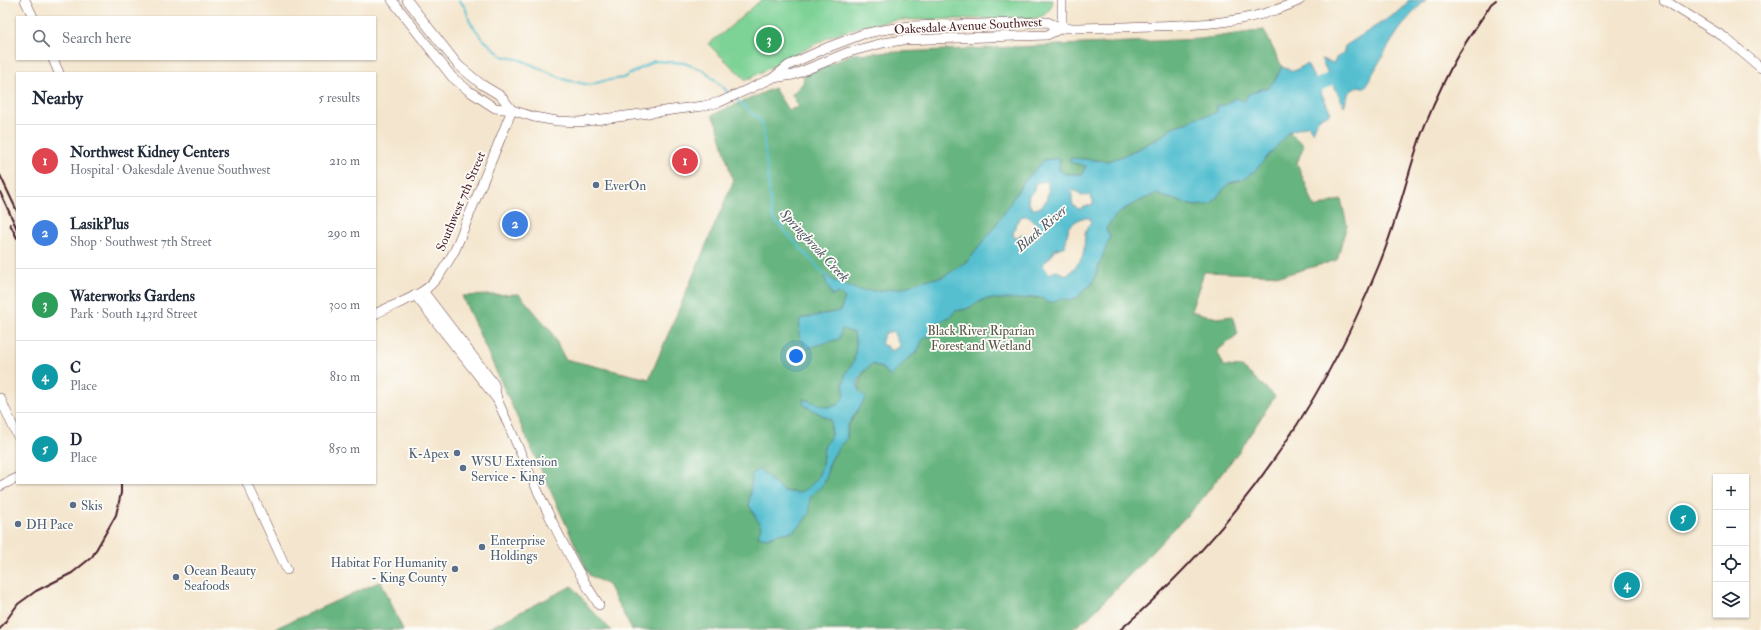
<!DOCTYPE html>
<meta charset="utf-8">
<style>
:root{--surface:#fff;--page:#f2f2f3;--text:#1f2937;--muted:#747a83;--line:#e0e1e3;--accent:#0b8043}
body{margin:0;font-family:"IM FELL Double Pica",serif;background:var(--page);color:var(--text)}
.controls{position:absolute;right:12px;bottom:12px;display:grid;overflow:hidden;border-radius:0px;box-shadow:0 1px 3px #0004}
.controls button{width:36px;height:36px;display:grid;place-items:center;padding:0;border:0;border-bottom:1px solid var(--line);background:var(--surface);color:var(--text);font:20px sans-serif}
.you{position:absolute;left:796px;top:356px;width:14px;height:14px;margin:-10px;border:3px solid #fff;border-radius:50%;background:#1a73e8;box-shadow:0 0 0 6px #1a73e833}
.badge{display:grid;place-items:center;width:26px;height:26px;border-radius:50%;background:var(--accent);color:#fff;font-size:13px;font-weight:700}
.pin{position:absolute;translate:-50% -50%;border:2px solid #fff;box-shadow:0 1px 4px #0006}
.list{margin:0;padding:0;list-style:none}
h2{display:flex;justify-content:space-between;align-items:center;height:52px;margin:0;padding:0 16px;font-size:17px}
h2 small{font-size:13px;font-weight:400;color:var(--muted)}
.list li{display:grid;grid-template-columns:26px 1fr auto;gap:12px;align-items:center;box-sizing:border-box;height:72px;padding:0 16px;border-top:1px solid var(--line)}
.list b{display:block;font-size:15px;white-space:nowrap}
.list p{margin:0;font-size:13px;white-space:nowrap;color:var(--muted)}
.list em{font-size:13px;font-style:normal;color:var(--muted)}
.icon{flex:none;width:22px;height:22px;fill:none;stroke:currentColor;stroke-width:2;stroke-linecap:round;stroke-linejoin:round}
.map{position:relative;flex:none;width:1761px;height:630px;overflow:hidden}
.search{position:absolute;background:var(--surface);box-shadow:0 1px 3px #0004;left:16px;top:16px;width:360px;height:44px;display:flex;align-items:center;gap:10px;box-sizing:border-box;padding:0 14px;border-radius:0px;color:var(--muted);font-size:15px}
.panel{position:absolute;background:var(--surface);box-shadow:0 1px 3px #0004;left:16px;top:72px;width:360px;height:412px;border-radius:0px}
.map>svg:first-child{display:block}
.green{fill:#7dd296;stroke:#647860}
.forest{fill:#66b47f;stroke:#586a55}
.water{fill:#54bfd0;stroke:#4f6f7e;fill-rule:evenodd}
.lines{fill:none;stroke-linecap:round;stroke-linejoin:round}
.stream{stroke:#54bfd0;stroke-width:2}
.river{stroke:#54bfd0;stroke-width:13}
.minor-casing{stroke:#643d43;stroke-width:10}
.minor{stroke:#fff;stroke-width:9}
.rail{stroke:#4a1f2b;stroke-width:2}
.service-dot{fill:#5c6f8a;stroke:#fdfcf7;stroke-width:1.5}
.labels{text-anchor:middle;stroke-width:3.5;stroke-linejoin:round;paint-order:stroke}
.street-label{font-size:13px;fill:#4a1f2b;stroke:#fdfcf7}
.service-label{font-size:13px;fill:#4e5e75;stroke:#fdfcf7;text-anchor:start}
.park-label{font-size:13px;fill:#59554b;stroke:#fdfcf7}
.water-label{font-size:14px;font-style:italic;fill:#4e5765;stroke:#fdfcf7}
</style>
<div class="map">
<svg width="1761" height="630" viewBox="0 0 1761 630">
<rect width="100%" height="100%" fill="#fdfcf7"/>
<filter id="ink" filterUnits="userSpaceOnUse"><feTurbulence type="fractalNoise" baseFrequency=".025" numOctaves="2"/><feDisplacementMap in="SourceGraphic" scale="8" xChannelSelector="R" yChannelSelector="G"/><feConvolveMatrix kernelMatrix="1 2 1 2 8 2 1 2 1" color-interpolation-filters="sRGB"/></filter>
<filter id="wash" filterUnits="userSpaceOnUse"><feTurbulence type="fractalNoise" baseFrequency=".012" numOctaves="4" result="noise"/><feDisplacementMap in="SourceGraphic" scale="16" xChannelSelector="R" yChannelSelector="G"/><feGaussianBlur stdDeviation="0.9" result="paint"/><feColorMatrix in="noise" values="0 0 0 0 0 0 0 0 0 0 0 0 0 0 0 0 0 1.4 0 .05"/><feComposite in="paint" operator="in"/></filter>
<g filter="url(#wash)">
<rect width="100%" height="100%" fill="#f4e6ce"/>
<!-- green -->
<path class="green" d="M761,0h292c-2,10 -6,15 -16,18l-143,2 -32,6 -31,10 -85,44 -38,-36 15,-11z"/>
<!-- forest -->
<g class="forest">
<path d="M1264,30l18,37 -7,13 -8,9h-6l-17,12 -9,-3 -10,7 -8,1v6l-8,3 -12,2 -9,5 -16,5 -4,5 -24,14 -24,11 -12,4 -38,-3 1,4 15,4 -4,8h-17l-6,-4 1,-12 -16,2 -21,23 -28,43 -26,34 -26,17 -18,3 -23,8 -31,3 -13,-1 -26,-10 -7,-5 8,21 5,-4 7,6 -5,13 -40,8 46,10 8,4 2,12 -2,16 -8,12 -3,12 2,10 -7,10 -11,2 -24,-8 1,6 27,15v15l-7,13 -2,17 -5,14 -9,9 -10,5 -15,-2 -24,-22 -7,5 -3,31 10,15 8,18 10,-4 15,-2 21,-40 12,-10 5,-20 9,-16 8,-8c0,-18 4,-13 9,-26 7,-19 -3,-33 16,-48l9,4 10,9 15,-17 11,-8 5,-13 13,-6 1,-9 15,-8 4,-5 11,-2 19,-10 94,-2 5,-8 7,-3 19,-49 -4,-8c9,-19 31,-27 50,-35l38,12 17,-2 18,-21 13,-3 23,-20 7,-11 17,-17 15,13 -7,18 18,45 26,-9 6,26 -10,35 -53,15 -80,-3 -13,39 26,7 15,-2 6,18 -21,17 7,15 18,1 33,29 -35,54 -42,54 -108,112 -19,14h-439l-24,-45 -19,-10 -127,-279 57,-2 32,37 14,28 84,20 84,-197 -15,-55 -6,-12 62,-27 14,22 11,-3 -7,-13 11,-11 1,-8 48,-21 348,-15z"/>
<polygon points="381,581 403,630 276,630 276,628"/>
<polygon points="572,586 588,606 611,630 485,630"/>
</g>
<!-- water -->
<g class="water">
<path d="M1409,0h17c-27,23 -44,57 -61,88l-6,-2 -10,6 -5,14 -23,-47 13,4 2,-5 7,-4 2,-8 56,-36z"/>
<path d="M1307,64l24,49 -13,6 -5,13 -5,-7 -19,7 -35,40 -12,8 -13,3 -18,21 -17,2 -38,-12c-19,8 -41,16 -50,35l4,8 -19,49 -7,3 -5,8 -10,4 -7,-3 -8,4h-8l-4,-4 -10,-1 -8,2h-39l-19,10 -11,2 -4,5 -15,8 -1,9 -12,6 -6,13 -11,8 -15,17 -9,-9 -10,-4c-7,5 -17,16 -13,26 1,3 5,6 7,8l-19,28v12c-8,8 -15,18 -19,29 -1,5 -1,12 -4,16 -9,12 -17,8 -14,29l-9,13 -9,7 -15,2 -10,4 -9,-2 3,-9 -12,-22 3,-31 7,-5 24,22 15,2 10,-5 9,-9 5,-14 2,-17 7,-13v-15l-27,-15 -1,-6 24,8 11,-2 7,-10 -2,-10 3,-12 8,-12 2,-16 -2,-12 -12,-4 -3,10 -32,9 -8,-12 1,-17 40,-8 5,-13 -7,-5 -6,3 -7,-17v-5l7,6 26,10 13,1 31,-3 23,-8 18,-3 26,-17 26,-34 28,-43 21,-23 16,-2 -1,12 6,4h17l4,-8 -16,-4v-4l38,3 12,-4 24,-11 24,-14 4,-5 16,-5 9,-5 12,-2 8,-3v-6l8,-1 10,-7 9,3 3,-3v-3l14,-6h6l8,-9 7,-13 12,4zM1046,181l2,2c1,13 -2,26 -16,26l-4,-8 1,-6 5,-4 1,-8zM1072,190l6,2 3,4 8,-1 4,5v4l-14,5 -5,-3 -2,-4zM1022,216h5l10,8 3,9 -2,4 -4,2 -13,-5 -3,4h-3l-2,-4 3,-11zM1081,218h9l1,4c-9,9 -5,21 -8,33 -3,8 -10,14 -15,20l-12,-4 -7,3 -7,-10 7,-5 5,-9 11,-4 4,-20zM893,331l7,16 -10,4 -2,-4 -7,-3 3,-10z"/>
</g>
<g class="lines">
<!-- stream -->
<g class="stream">
<polyline points="459,0 465,7 470,22 483,39 502,56 521,60 566,80 590,85 603,81 623,78 654,61 684,63 705,71 730,94"/>
<polyline points="735,98 762,122 772,217 826,276"/>
</g>
<!-- river -->
<polyline class="river" points="1303,93 1346,71"/>
</g>
</g>
<g filter="url(#ink)">
<g class="lines">
<defs>
<g id="minor">
<polyline points="25,0 33,17"/>
<polyline points="392,0 452,77 469,91 495,108 512,110 534,117 557,121 579,122 703,106 720,102 773,78 793,75 849,52 883,43 903,40 1047,35 1062,28"/>
<polyline points="407,0 458,65 481,84 501,96 512,110"/>
<polyline points="1062,0 1062,28"/>
<polyline points="1664,0 1724,37 1761,68"/>
<polyline points="53,59 59,73"/>
<path d="M774,77l15,-12 37,-17 37,-14 19,-4 28,-4 137,-4 15,6c29,0 59,-1 89,-2 51,-1 102,-3 149,-26"/>
<path d="M423,291l71,93 3,15c31,70 60,142 102,206"/>
<polyline points="415,295 496,398"/>
<path d="M375,314c15,-8 33,-13 48,-23 14,-9 23,-26 32,-41l57,-140"/>
<polyline points="0,398 17,435"/>
<polyline points="247,483 287,570"/>
<polyline points="0,486 17,478"/>
</g>
</defs>
<!-- minor casing -->
<use href="#minor" class="minor-casing"/>
<!-- minor -->
<use href="#minor" class="minor"/>
<!-- rail -->
<g class="rail">
<polyline points="0,175 17,211"/>
<polyline points="0,192 17,229"/>
<polyline points="10,224 17,238"/>
<polyline points="0,629 18,604 36,591 72,573 92,557 116,515 121,493 121,483"/>
<path d="M1120,630c115,-100 202,-224 259,-365 17,-41 27,-85 41,-127 9,-25 21,-51 33,-74 11,-21 26,-40 38,-60l5,-4"/>
</g>
</g>
</g>
<!-- markers -->
<g class="service-dot">
<circle cx="596" cy="185" r="4"/>
<circle cx="457" cy="453" r="4"/>
<circle cx="463" cy="468" r="4"/>
<circle cx="73" cy="505" r="4"/>
<circle cx="18" cy="524" r="4"/>
<circle cx="482" cy="547" r="4"/>
<circle cx="455" cy="569" r="4"/>
<circle cx="176" cy="577" r="4"/>
</g>
<g class="labels">
<!-- street labels -->
<g class="street-label">
<text transform="translate(968 25) rotate(-3)" y="5">Oakesdale Avenue Southwest</text>
<text transform="translate(460 201) rotate(-67)" y="5">Southwest 7th Street</text>
</g>
<!-- service labels -->
<g class="service-label">
<text x="604" y="190">EverOn</text>
<text x="449" y="458" text-anchor="end">K-Apex</text>
<text x="471" y="466">WSU Extension<tspan x="471" dy="15">Service - King</tspan></text>
<text x="81" y="510">Skis</text>
<text x="26" y="529">DH Pace</text>
<text x="490" y="545">Enterprise<tspan x="490" dy="15">Holdings</tspan></text>
<text x="447" y="567" text-anchor="end">Habitat For Humanity<tspan x="447" dy="15">- King County</tspan></text>
<text x="184" y="575">Ocean Beauty<tspan x="184" dy="15">Seafoods</tspan></text>
</g>
<!-- park labels -->
<g class="park-label">
<text x="981" y="335">Black River Riparian<tspan x="981" dy="15">Forest and Wetland</tspan></text>
</g>
<!-- water labels -->
<g class="water-label">
<text transform="translate(1041 228) rotate(-41)" y="5">Black River</text>
<text transform="translate(815 245) rotate(47)" y="5">Springbrook Creek</text>
</g>
</g>
</svg>
<div class="controls">
<button>+</button>
<button>−</button>
<button><svg class="icon" aria-label="locate" viewBox="0 0 24 24"><circle cx="12" cy="12" r="6"/><path d="M12 2v4M12 18v4M2 12h4M18 12h4"/></svg></button>
<button><svg class="icon" aria-label="layers" viewBox="0 0 24 24"><path d="M12 4l9 5-9 5-9-5zM3 14l9 5 9-5"/></svg></button>
</div>
<div class="you"></div>
<div class="pin badge" style="left:685px;top:161px;background:#e0444e">1</div>
<div class="pin badge" style="left:515px;top:224px;background:#3f7fe0">2</div>
<div class="pin badge" style="left:769px;top:40px;background:#2e9e5b">3</div>
<div class="pin badge" style="left:1627px;top:585px;background:#0f9aa8">4</div>
<div class="pin badge" style="left:1683px;top:518px;background:#0f9aa8">5</div>
<div class="search"><svg class="icon" aria-label="search" viewBox="0 0 24 24"><circle cx="10" cy="10" r="6"/><path d="M15 15l6 6"/></svg>Search here</div>
<section class="panel">
<h2>Nearby<small>5 results</small></h2>
<ul class="list">
<li><span class="badge" style="background:#e0444e">1</span><div><b>Northwest Kidney Centers</b><p>Hospital · Oakesdale Avenue Southwest</p></div><em>210 m</em></li>
<li><span class="badge" style="background:#3f7fe0">2</span><div><b>LasikPlus</b><p>Shop · Southwest 7th Street</p></div><em>290 m</em></li>
<li><span class="badge" style="background:#2e9e5b">3</span><div><b>Waterworks Gardens</b><p>Park · South 143rd Street</p></div><em>300 m</em></li>
<li><span class="badge" style="background:#0f9aa8">4</span><div><b>C</b><p>Place</p></div><em>810 m</em></li>
<li><span class="badge" style="background:#0f9aa8">5</span><div><b>D</b><p>Place</p></div><em>850 m</em></li>
</ul>
</section>
</div>
